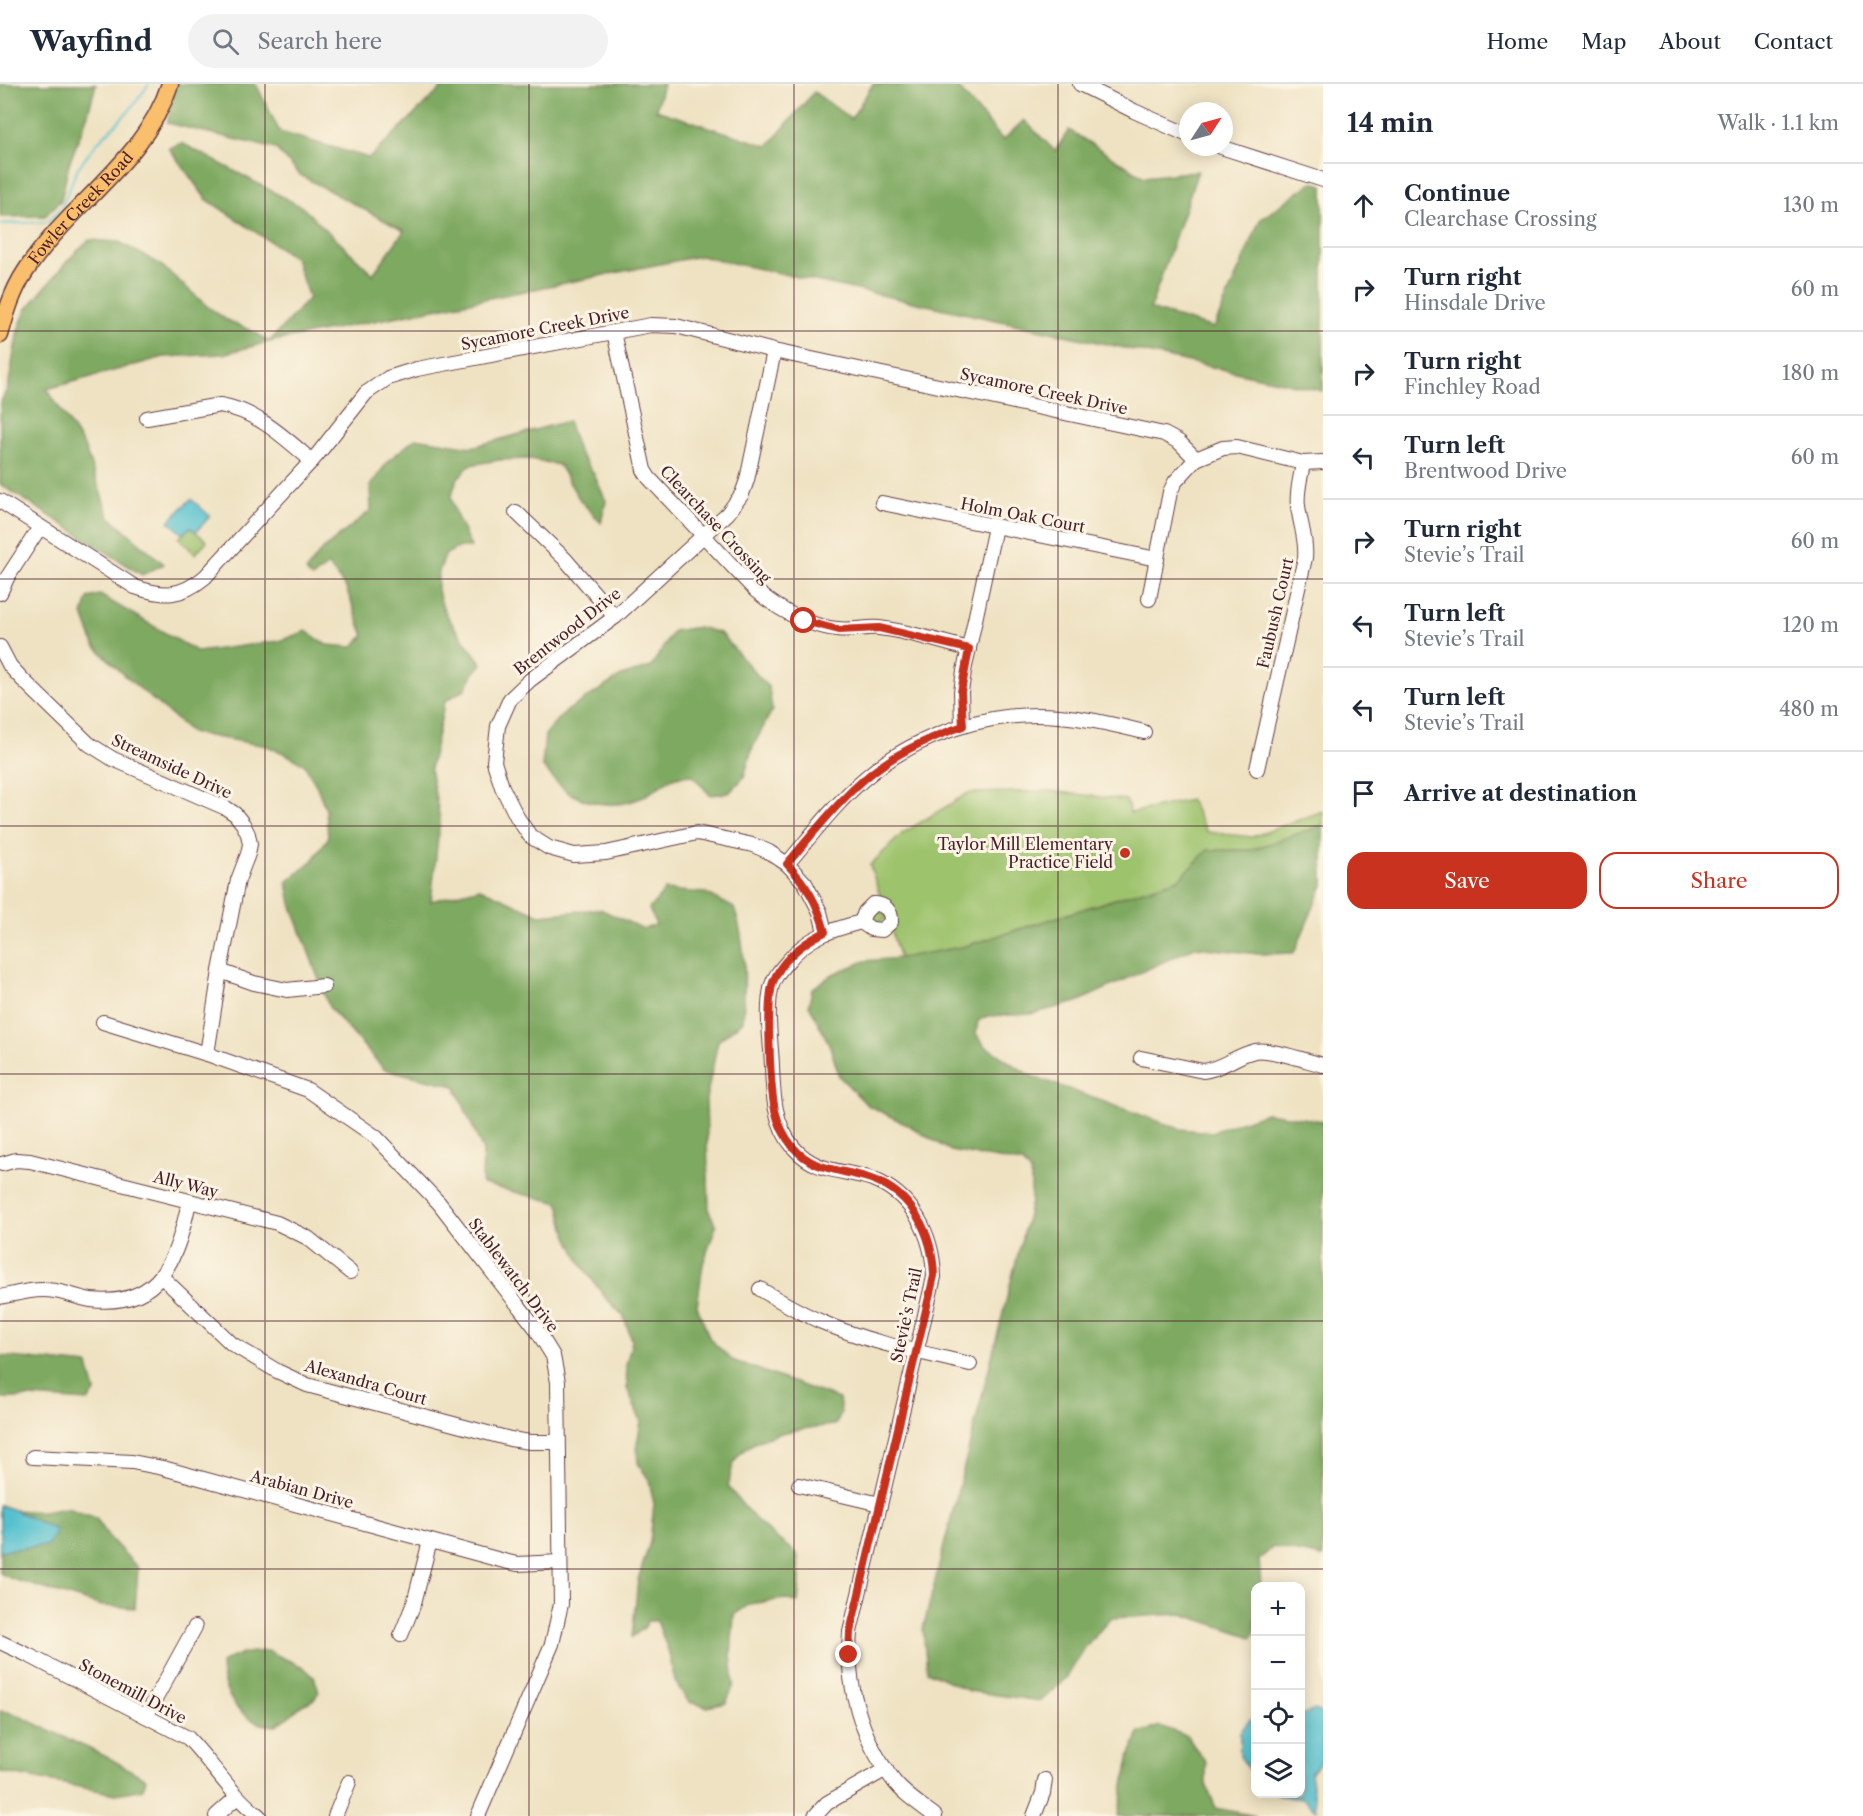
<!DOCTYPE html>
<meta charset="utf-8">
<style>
:root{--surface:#fff;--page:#f2f2f3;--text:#1f2937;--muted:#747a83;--line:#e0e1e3;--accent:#c8321e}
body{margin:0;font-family:"Libre Caslon Text",serif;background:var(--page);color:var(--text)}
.controls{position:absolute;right:18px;bottom:18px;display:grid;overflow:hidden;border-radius:12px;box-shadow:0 3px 15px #0003}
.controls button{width:54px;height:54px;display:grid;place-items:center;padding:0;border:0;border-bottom:2px solid var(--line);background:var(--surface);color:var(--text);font:30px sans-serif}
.compass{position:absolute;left:1179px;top:18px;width:54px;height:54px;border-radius:50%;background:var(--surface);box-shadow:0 3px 15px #0003;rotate:54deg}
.stop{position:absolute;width:18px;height:18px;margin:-14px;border:4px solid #c8321e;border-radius:50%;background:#fff}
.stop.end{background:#c8321e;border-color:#fff;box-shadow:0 2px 6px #0008}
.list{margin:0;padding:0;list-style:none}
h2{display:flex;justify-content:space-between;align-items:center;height:78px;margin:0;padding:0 24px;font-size:26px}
h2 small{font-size:20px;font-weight:400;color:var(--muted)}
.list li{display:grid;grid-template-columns:39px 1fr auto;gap:18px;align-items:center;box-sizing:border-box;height:84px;padding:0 24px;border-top:2px solid var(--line)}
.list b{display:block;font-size:22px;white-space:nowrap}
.list p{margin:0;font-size:20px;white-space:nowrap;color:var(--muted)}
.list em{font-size:20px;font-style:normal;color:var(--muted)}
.actions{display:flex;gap:12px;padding:18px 24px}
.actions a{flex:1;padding:14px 0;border:2px solid var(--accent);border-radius:18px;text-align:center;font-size:21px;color:var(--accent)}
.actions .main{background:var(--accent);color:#fff}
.icon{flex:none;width:33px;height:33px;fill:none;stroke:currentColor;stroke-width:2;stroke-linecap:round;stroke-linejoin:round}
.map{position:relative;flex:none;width:1323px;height:1732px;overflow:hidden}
header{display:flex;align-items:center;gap:36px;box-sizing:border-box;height:84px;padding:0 30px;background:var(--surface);border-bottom:2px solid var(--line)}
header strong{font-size:28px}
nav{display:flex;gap:33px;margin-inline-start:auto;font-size:21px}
.search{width:420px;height:54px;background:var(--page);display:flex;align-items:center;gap:15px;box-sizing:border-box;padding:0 21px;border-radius:33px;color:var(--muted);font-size:22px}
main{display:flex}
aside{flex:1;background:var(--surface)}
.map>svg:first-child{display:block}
.green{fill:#9ec36d;stroke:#74714c;stroke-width:1.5}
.forest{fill:#7ea960;stroke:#646446;stroke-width:1.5}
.water{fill:#55c1cf;stroke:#50707d;stroke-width:1.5}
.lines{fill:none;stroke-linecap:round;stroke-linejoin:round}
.stream{stroke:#55c1cf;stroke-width:2}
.minor-casing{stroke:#633c42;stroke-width:16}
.major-casing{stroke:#633c42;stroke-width:19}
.minor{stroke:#fff;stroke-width:14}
.major{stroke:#f9bf6d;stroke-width:16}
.route{stroke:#c8321e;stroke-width:8}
.grid{fill:none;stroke:#4a1f2b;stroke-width:1.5;stroke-opacity:0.55}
.poi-dot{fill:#c8321e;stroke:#fcf5e5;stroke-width:2}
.labels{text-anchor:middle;stroke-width:6;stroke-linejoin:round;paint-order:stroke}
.street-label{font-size:16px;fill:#4a1f2b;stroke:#fcf5e5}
.poi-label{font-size:16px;fill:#4a1f2b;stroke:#fcf5e5;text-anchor:end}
</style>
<header>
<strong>Wayfind</strong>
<div class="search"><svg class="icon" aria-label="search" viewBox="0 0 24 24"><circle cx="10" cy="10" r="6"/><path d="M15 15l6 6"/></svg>Search here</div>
<nav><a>Home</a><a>Map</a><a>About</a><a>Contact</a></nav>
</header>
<main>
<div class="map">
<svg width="1323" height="1732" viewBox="0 0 1323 1732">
<rect width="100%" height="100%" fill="#fcf5e5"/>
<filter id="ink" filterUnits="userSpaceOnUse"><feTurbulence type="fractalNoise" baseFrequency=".0167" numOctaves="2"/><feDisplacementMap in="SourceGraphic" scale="12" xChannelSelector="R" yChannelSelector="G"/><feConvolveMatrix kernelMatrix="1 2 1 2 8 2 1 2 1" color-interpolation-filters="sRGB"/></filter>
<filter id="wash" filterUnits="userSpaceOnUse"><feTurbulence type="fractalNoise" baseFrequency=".008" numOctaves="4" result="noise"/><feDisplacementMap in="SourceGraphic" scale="24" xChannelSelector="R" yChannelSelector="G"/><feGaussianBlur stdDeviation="1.35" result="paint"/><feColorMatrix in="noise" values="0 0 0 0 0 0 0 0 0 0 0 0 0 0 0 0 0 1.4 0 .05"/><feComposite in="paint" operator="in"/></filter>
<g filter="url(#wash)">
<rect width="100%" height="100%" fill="#efe2c2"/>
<!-- green -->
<g class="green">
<polygon points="190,443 207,457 195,470 179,454"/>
<polygon points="1051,707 1126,716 1130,729 1190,716 1207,748 1252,753 1323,727 1323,741 1251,766 1208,766 1179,795 966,862 900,875 887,833 877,841 867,835 877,825 886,830 870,781 903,749 968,709"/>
</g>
<!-- forest -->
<g class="forest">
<polygon points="0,0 96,0 88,30 69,80 61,116 45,132 0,133"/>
<polygon points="176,0 256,0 280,48 369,74 446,0 663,0 656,26 768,62 814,8 851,35 873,0 955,0 1003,56 1024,36 1055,67 1069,46 1144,93 1198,87 1150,225 1214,244 1260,136 1312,98 1323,101 1323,307 700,172 269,258 223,270 164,273 47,305 84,362 109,432 164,480 142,491 0,400 0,320 8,303 18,246 26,226 70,174 89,156 119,158 160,180 207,222 227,236 256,249 269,258 309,214 295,174 206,115 169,64 182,59 302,123 373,190 404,147 300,91 276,65 167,39"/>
<path d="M568,337l10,30 16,23 12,27 -5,22 -21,-23 -21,-35 -29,-6 -31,1 -29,5 -13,14 -6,18 6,20 14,30h-11l-14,7c-3,7 -7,15 -8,22 -4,36 26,61 44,88l-8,9 -10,17 -19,11 -15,68 10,50 -9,82 49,-13 60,27 60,-6 43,20 13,-4 -7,-16 16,-19 41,3 28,15c13,37 11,75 9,113l-25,20 -12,58 3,112 7,15 -13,38 -6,42 13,33 22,21 107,39 2,14 -6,12c-29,3 -88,8 -101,38 -3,7 -4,16 -6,23 22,30 39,47 69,67l3,26 -2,24 -13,-4 -35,5 -16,11 -3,39 3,31 -8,18 -18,4 -19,-5 -14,-20 -6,-29 -12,-32h-10l-2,6 -13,10 6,-57 12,-38 4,-38 -5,-24 -11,-17 -1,-19 4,-22 -14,-34 -1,-23 6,-24 -8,-24 -20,-21 -23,-32 -15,-32 -7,-29 -77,-19 1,-33 -28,-65 -71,-17 -55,-62 -38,-103 -4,-22 25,-21 16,-23 -2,-28 -9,-23 -13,-23 -18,-10 -19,-8 -75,-13 -67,-57 -31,-31 -11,-31 5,-16 12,-3 98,57 81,-11 27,-10 21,14 25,2 12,-11 -18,-48 -18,-23 -16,13 -6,-7 15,-20 50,-41 -1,-24 19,-26 27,-22 56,9z"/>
<path d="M699,543l21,6 49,55 3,22 -20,39 -8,28 -15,16 -19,2 -18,-20c-26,1 -26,9 -46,20 -24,14 -54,11 -77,-2 -10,-6 -19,-19 -27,-27l3,-31 11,-14 12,-11 53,-34 30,-9 22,-36z"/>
<polygon points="1323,741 1323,801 1294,869 1259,870 1195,863 1077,918 1031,930 987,932 978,937 976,950 985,962 1029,991 1180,1045 1212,1048 1266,1029 1323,1037 1323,1473 1273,1463 1259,1476 1261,1502 1256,1502 1255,1547 1252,1553 1182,1530 1111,1534 1086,1562 1066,1594 1041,1617 969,1607 927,1587 923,1545 1031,1118 1031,1090 1022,1079 951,1067 910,1042 867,1021 839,992 830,962 809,921 812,905 833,890 865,877 900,874 966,862 1179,795 1208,766 1251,766"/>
<polygon points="0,1272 88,1281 95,1308 88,1317 30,1313 0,1315"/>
<polygon points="67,1424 96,1434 109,1453 138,1484 135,1524 102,1522 12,1495 0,1489 0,1467 48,1461 56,1446 14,1426 43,1428"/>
<path d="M268,1567l35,16 11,10 5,14 -5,9 -12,5 -16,14 -11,7c-5,-1 -13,-1 -19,-4 -22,-11 -35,-34 -35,-58 15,-12 29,-12 47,-13z"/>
<polygon points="0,1627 13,1629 111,1675 146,1695 143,1705 116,1710 0,1688"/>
<polygon points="1160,1642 1187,1652 1206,1679 1206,1700 1216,1724 1256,1732 1118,1732 1130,1670 1139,1649"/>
</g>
<!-- water -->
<g class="water">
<polygon points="191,415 210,432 196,448 190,443 183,450 169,437"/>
<polygon points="0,1421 14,1426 56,1446 48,1461 0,1467"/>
<polygon points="1315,1626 1323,1630 1323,1676 1310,1689 1316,1726 1303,1715 1287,1713 1277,1710 1300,1710 1301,1631"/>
<polygon points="1255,1633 1256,1633 1255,1695 1240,1672 1240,1648 1252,1634"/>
</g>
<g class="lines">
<!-- stream -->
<polyline class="stream" points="0,140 48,138 62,123 77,85 98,58 129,27 149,0"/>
</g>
</g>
<g filter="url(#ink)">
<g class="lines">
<defs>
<g id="minor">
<polyline points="1080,0 1134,27 1188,51"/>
<polyline points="1221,63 1323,96"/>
<path d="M614,248l30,138 5,8 106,112c23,19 51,36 82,39 14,2 28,-2 42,-1 29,3 61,14 90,21"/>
<polyline points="774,267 747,396 742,410 728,429 615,533 530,596 510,615 498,642 494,678 502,703 517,733 530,752 549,764 574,771 606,769 697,749 753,761 769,768 787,780 805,799 820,828 825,848"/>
<path d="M147,334l73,-13c37,6 64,32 92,56"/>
<path d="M0,417l135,86c29,10 46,10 70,-10l112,-122 49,-62 22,-15 29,-9 234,-44 25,1 98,25 390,83 15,8 17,17"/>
<polyline points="882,419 1157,475"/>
<polyline points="516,428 565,475 615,533"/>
<polyline points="0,509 7,494 40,443"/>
<polyline points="1149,515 1170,408 1175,398 1196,375 1223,364 1237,363 1303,379 1323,378"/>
<polyline points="0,563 10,582 23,596 89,660 113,675 226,724 235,730 243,740 248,750 250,760 248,770 238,796 220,887 207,970"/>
<polyline points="962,642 961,608 964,587 995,443"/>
<path d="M1257,685l48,-211c2,-18 -5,-34 -7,-52 -2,-14 3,-29 5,-43"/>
<path d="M787,780c25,-29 48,-60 77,-85 52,-45 126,-69 195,-63 28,2 57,9 85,16"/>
<path d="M873,820c11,-1 19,7 18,18l-9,8 -11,-1 -10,-7 4,-10z"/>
<path d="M861,838c-30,8 -54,15 -74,40 -7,8 -14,16 -16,27 -5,24 0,52 1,77 1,29 2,59 22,82 23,26 49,21 78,31 41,16 61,56 62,98l-84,355c-4,53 10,105 43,148 10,14 28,25 42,36"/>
<polyline points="220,887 254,899 287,906 324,902"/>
<polyline points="103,938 207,970 308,1006 376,1053 439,1119 535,1243 553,1272 558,1298 561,1520 552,1560 478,1732"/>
<path d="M1141,974l62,13c19,-2 33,-16 52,-20 14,-3 52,10 68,14"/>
<polyline points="2,1080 16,1076 30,1077 277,1139 308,1154 350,1188"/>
<polyline points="162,1193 232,1260 277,1287 307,1301 510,1355 530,1358 558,1358"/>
<path d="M760,1205c20,12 40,24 62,33 44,20 101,31 148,42"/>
<path d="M0,1213c18,-4 36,-9 55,-6 12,2 24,7 36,9 70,8 86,-42 98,-98"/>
<polyline points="33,1373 132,1378 163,1384 504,1477 517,1480 560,1478"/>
<polyline points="799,1401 880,1420"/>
<polyline points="401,1551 414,1519 430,1457"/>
<path d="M0,1558l30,14 158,82c24,25 43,57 71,78"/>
<polyline points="146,1632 195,1543"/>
<polyline points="216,1732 237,1713"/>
<polyline points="335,1732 349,1698"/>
<polyline points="815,1732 827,1719 886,1685"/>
<polyline points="1034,1732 1043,1709 1045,1696"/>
</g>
<g id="major">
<path id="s1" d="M0,251c6,-22 12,-43 25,-63 43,-67 120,-110 145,-188"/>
</g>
</defs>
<!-- minor casing -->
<use href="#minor" class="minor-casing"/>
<!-- major casing -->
<use href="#major" class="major-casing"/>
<!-- minor -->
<use href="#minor" class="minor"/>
<!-- major -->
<use href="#major" class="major"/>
</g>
</g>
<g class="lines" filter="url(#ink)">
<!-- route -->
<path class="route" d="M804,537l35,9 40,-2 90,21 -8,43 2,34c-28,10 -55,21 -79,38 -38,26 -67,65 -97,100 20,21 31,40 38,68 -22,11 -43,27 -52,50 -7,20 -3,105 2,128 3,13 9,26 18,37 21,25 50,22 78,32 42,14 62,56 63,97l-84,356 -1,23"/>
</g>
<!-- grid -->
<path class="grid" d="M265,0v1732M529,0v1732M794,0v1732M1058,0v1732M0,247h1323M0,495h1323M0,742h1323M0,990h1323M0,1237h1323M0,1485h1323"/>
<!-- markers -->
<circle class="poi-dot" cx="1125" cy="769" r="6"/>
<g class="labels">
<!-- street labels -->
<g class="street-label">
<text dy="6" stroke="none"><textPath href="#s1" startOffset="153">Fowler Creek Road</textPath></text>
<text transform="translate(545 244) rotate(-11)" y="6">Sycamore Creek Drive</text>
<text transform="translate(1044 307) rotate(12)" y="6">Sycamore Creek Drive</text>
<text transform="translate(1023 431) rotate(11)" y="6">Holm Oak Court</text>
<text transform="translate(716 440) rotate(47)" y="6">Clearchase Crossing</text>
<text transform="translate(1275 529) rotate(-77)" y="6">Faubush Court</text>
<text transform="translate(567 547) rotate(-38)" y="6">Brentwood Drive</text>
<text transform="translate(172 682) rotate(25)" y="6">Streamside Drive</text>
<text transform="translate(186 1100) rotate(14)" y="6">Ally Way</text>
<text transform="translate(514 1191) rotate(53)" y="6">Stablewatch Drive</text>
<text transform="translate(906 1231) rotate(-78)" y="6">Stevie’s Trail</text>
<text transform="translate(366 1298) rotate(16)" y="6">Alexandra Court</text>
<text transform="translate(302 1405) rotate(15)" y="6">Arabian Drive</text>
<text transform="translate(133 1607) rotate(28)" y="6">Stonemill Drive</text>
</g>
<!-- poi labels -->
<g class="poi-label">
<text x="1113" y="766">Taylor Mill Elementary<tspan x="1113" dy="18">Practice Field</tspan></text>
</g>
</g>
</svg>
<div class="controls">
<button>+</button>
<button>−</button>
<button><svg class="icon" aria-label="locate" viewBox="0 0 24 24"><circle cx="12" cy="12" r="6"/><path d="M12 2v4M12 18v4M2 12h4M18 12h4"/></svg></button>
<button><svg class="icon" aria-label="layers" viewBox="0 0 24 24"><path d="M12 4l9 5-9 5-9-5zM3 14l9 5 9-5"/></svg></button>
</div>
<svg class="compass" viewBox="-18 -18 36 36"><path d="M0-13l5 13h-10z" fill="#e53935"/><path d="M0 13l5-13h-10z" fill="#747a83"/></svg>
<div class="stop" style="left:804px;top:537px"></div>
<div class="stop end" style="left:849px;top:1571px"></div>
</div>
<aside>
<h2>14 min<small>Walk · 1.1 km</small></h2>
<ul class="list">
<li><svg class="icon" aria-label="ahead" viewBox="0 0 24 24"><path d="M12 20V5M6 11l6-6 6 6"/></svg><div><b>Continue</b><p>Clearchase Crossing</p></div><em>130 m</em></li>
<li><svg class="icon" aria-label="right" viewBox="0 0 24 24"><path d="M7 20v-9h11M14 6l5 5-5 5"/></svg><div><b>Turn right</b><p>Hinsdale Drive</p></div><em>60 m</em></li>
<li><svg class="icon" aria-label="right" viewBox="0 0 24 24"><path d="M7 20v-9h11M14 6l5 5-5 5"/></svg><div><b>Turn right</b><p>Finchley Road</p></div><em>180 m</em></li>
<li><svg class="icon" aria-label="left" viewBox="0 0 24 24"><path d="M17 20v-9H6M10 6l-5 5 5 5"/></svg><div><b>Turn left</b><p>Brentwood Drive</p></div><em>60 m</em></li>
<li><svg class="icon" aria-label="right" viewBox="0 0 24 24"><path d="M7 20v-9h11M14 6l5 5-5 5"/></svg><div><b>Turn right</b><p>Stevie’s Trail</p></div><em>60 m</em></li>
<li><svg class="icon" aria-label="left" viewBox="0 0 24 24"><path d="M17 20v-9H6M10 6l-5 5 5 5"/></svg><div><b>Turn left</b><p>Stevie’s Trail</p></div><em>120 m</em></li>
<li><svg class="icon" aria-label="left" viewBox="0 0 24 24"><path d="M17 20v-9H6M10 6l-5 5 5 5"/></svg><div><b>Turn left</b><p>Stevie’s Trail</p></div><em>480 m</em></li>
<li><svg class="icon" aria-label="arrive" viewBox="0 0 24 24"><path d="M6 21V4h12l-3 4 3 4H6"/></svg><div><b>Arrive at destination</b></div></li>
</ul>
<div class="actions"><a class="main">Save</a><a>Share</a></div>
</aside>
</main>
